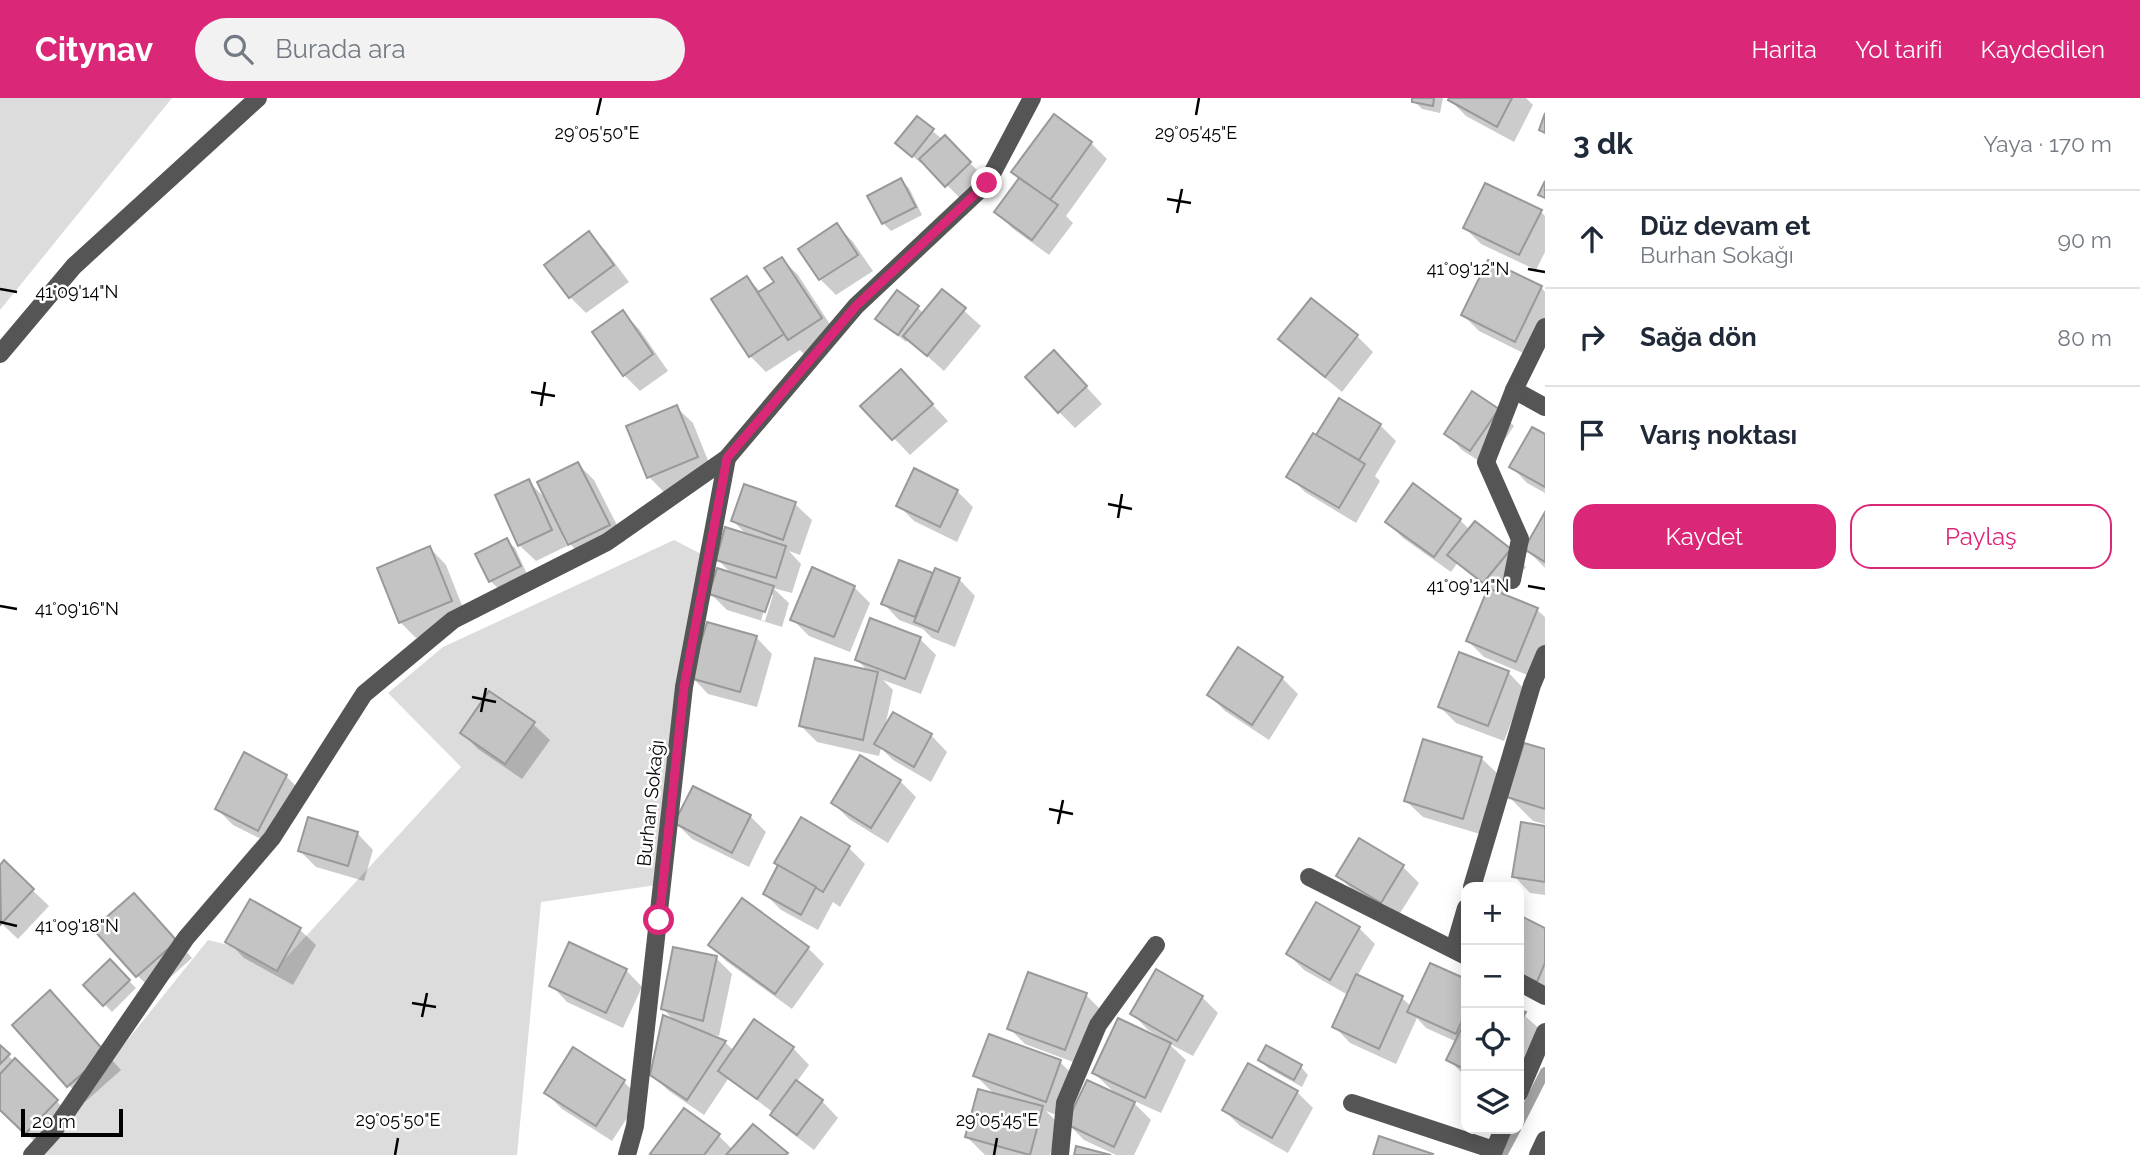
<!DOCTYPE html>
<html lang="tr">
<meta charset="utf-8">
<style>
:root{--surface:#fff;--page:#f2f2f3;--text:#1f2937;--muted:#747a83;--line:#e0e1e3;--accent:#db2777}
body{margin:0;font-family:Raleway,sans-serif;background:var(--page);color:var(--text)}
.controls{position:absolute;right:21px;bottom:21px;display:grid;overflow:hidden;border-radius:14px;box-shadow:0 4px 18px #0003}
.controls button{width:63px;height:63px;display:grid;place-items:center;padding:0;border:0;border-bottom:2px solid var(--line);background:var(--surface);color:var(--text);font:35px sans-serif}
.scale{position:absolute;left:21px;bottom:18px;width:102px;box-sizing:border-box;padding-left:7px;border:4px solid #000;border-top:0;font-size:19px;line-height:24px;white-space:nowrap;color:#000;-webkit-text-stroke:5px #fff;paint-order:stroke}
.stop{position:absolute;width:21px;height:21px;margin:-16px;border:5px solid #db2777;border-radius:50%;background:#fff}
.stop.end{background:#db2777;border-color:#fff;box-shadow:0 2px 7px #0008}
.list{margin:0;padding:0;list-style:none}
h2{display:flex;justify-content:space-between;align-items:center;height:91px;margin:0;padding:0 28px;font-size:30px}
h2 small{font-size:23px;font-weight:400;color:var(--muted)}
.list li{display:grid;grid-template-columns:46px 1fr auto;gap:21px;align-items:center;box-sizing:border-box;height:98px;padding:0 28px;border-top:2px solid var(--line)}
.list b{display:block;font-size:26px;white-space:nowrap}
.list p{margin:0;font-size:23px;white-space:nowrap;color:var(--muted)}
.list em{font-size:23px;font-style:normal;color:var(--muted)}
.actions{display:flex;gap:14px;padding:21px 28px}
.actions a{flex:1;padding:16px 0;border:2px solid var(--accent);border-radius:21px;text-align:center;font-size:24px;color:var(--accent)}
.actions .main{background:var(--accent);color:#fff}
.icon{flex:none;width:38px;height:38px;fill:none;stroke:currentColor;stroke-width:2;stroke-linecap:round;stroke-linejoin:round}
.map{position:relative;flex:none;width:1545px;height:1057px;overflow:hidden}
header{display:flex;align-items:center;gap:42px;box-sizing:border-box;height:98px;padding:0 35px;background:var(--accent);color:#fff}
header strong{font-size:33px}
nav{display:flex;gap:38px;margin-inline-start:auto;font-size:24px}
.search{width:490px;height:63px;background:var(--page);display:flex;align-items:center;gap:18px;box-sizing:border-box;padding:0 24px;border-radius:38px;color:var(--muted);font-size:26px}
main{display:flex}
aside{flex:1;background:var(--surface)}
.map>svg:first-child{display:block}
.green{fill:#dcdcdc}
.shadow{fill:#0003;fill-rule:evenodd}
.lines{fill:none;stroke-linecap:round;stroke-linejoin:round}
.stream{stroke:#a3a3a3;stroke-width:10}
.building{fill:#c4c4c4;stroke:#999;stroke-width:2}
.minor{stroke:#555;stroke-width:18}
.route{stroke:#db2777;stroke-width:9}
.ticks{fill:none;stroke:#000;stroke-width:2.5}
.labels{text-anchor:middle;stroke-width:5;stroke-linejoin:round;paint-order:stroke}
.street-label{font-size:19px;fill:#000;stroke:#fff}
.ticks-label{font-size:18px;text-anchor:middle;fill:#000;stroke:#fff;stroke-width:5;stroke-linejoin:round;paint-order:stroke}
</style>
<header>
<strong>Citynav</strong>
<div class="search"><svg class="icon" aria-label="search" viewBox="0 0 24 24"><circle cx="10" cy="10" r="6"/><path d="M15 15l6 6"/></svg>Burada ara</div>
<nav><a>Harita</a><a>Yol tarifi</a><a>Kaydedilen</a></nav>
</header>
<main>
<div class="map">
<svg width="1545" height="1057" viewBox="0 0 1545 1057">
<rect width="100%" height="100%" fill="#fff"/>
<!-- green -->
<g class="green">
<polygon points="0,0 172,0 0,212"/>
<polygon points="674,442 707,459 663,786 541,804 517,1057 35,1057 208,842 285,861 461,669 388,595 443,549"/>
</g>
<!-- shadow -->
<g class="shadow">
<polygon points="1414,0 1443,0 1440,15 1422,11 1414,3"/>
<polygon points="1451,0 1526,0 1533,7 1514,44 1466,18 1450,2"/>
<polygon points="917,20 942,41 944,39 986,81 963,103 923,63 921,65 905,52"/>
<polygon points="1091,45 1107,61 1066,118 1073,125 1049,157 1012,130 996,114 1020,81"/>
<polygon points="901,82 909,90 922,117 891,133 883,125 869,99"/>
<polygon points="1541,114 1545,118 1545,154 1536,172 1481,146 1465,130"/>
<polygon points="837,127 853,144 873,173 836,197 820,181"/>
<polygon points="588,136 605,152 629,184 586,215 570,199"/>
<polygon points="782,161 798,177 837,237 805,257 800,252 766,274 750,258 747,180 761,194 776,185"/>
<polygon points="1541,189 1545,194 1545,231 1531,259 1479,233 1463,217"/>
<polygon points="942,193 981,228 944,273 908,241 906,244 878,221 918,210 924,216"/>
<polygon points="623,215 639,231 668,273 640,293 624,277"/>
<polygon points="1357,238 1373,254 1342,294 1297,257 1280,241"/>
<polygon points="1070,271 1102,306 1075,330 1059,314"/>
<polygon points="917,290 948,323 910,357 863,308"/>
<polygon points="676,309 693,325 713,375 665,395 649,379"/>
<polygon points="1498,312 1514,328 1487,368 1462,352 1446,335"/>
<polygon points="1380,327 1396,343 1375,378 1380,383 1356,425 1305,394 1289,378 1317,339"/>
<polygon points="1545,338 1545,395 1527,385 1511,368"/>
<polygon points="578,366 594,382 625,443 586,462 570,446 565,435 562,437 567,448 536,463 519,447 528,383 548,403"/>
<polygon points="957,393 973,409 957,444 914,423 898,407"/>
<path d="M795,406l17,16 -12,35 -11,-4 12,13 -9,29 -19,-5 16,15 -7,24 -55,-17 -16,-16 22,-19 -15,-15 30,-24 -15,-15zM769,497h4l-8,26 -4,-1z"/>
<polygon points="1545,417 1545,470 1526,451"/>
<polygon points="1460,422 1470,432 1509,453 1526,469 1502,497 1537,512 1545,519 1545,549 1532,579 1484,559 1468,543 1490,492 1458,464 1451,474 1403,440 1387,424"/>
<polygon points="507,443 515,450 527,476 498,490 490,483"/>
<polygon points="430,450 446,467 467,520 416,540 400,524"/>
<polygon points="899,464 934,478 959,481 975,498 955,549 932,540 923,531 899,522 883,505"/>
<polygon points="854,489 870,505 850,554 809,538 792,521"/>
<polygon points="756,539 772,556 757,609 708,596 692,579"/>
<polygon points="920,541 936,557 921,596 883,582 893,592 885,629 893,616 931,637 947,654 931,684 893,662 881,650 879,658 817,644 801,628 869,574 857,562"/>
<polygon points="1508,574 1524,591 1504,643 1456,625 1440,609"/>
<polygon points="1282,580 1298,596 1269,642 1225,613 1209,597"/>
<polygon points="533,626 550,642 522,681 478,651 462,635"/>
<polygon points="1545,653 1545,726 1533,723 1509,699"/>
<polygon points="1481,660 1498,676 1480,736 1423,719 1406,703"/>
<polygon points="286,678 302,694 275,748 233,727 217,711"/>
<polygon points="900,683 916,699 888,745 849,721 833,705"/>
<polygon points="750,718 766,734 749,769 692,741 676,725"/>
<polygon points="802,722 849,750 865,766 840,809 833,804 818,832 781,812 765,796"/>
<polygon points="1545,730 1545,797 1530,795 1514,778"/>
<polygon points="357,735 373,752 364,783 316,769 300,753"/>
<polygon points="4,765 49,808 18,841 0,824 0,769"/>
<polygon points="1402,768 1419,785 1397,820 1355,794 1338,778"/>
<polygon points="742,803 808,850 824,866 792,911 726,863 710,847"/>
<polygon points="150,814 192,860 154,894 138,878"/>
<polygon points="1519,819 1545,832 1545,895 1519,882"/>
<polygon points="1359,830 1375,846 1357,879 1402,900 1412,909 1431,867 1466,883 1466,979 1448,961 1457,944 1426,930 1417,920 1396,966 1350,945 1334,928 1348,897 1304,872 1288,856"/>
<polygon points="299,831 316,847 293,887 244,860 228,843"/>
<polygon points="716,860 732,876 719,938 711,936 710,938 725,944 734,953 793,950 809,967 796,985 822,1003 838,1020 814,1052 789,1033 774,1015 728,981 704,1017 669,993 652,977 677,925 663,911"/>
<polygon points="110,864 136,890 112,914 86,887"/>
<polygon points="626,872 642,889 623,930 567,904 551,887"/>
<polygon points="1086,897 1102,913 1081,967 1025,946 1009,930"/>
<polygon points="1202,899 1218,915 1193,958 1168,945 1186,962 1161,1015 1130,1001 1151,1022 1134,1057 1116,1057 1084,1042 1068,1026 1116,996 1094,975 1160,939 1148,932 1132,915"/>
<polygon points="66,911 121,972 85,1004 69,987"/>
<polygon points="1519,913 1541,932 1519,976"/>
<polygon points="0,950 73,1019 42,1051 0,1010"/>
<polygon points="1260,962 1301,969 1308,977 1302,989 1268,970"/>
<polygon points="1060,964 1076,980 1062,1019 1046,1013 1059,1026 1050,1057 985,1057 967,1039 995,997 975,977"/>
<polygon points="624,984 640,1000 612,1043 562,1011 546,995"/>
<polygon points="1297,994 1313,1010 1288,1055 1240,1028 1224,1012"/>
<polygon points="753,1029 787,1057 654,1057 718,1037 733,1052"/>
</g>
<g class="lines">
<!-- stream -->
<g class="stream">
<polyline points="1519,1025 1545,974"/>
<polyline points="1502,1057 1516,1031"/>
</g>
</g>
<!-- building -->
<g class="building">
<polygon points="1412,0 1434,0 1433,8 1412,4"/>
<polygon points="1449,0 1512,0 1497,29 1448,2"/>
<polygon points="1545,15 1545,35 1539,32"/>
<polygon points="1054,16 1092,44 1050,102 1011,74"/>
<polygon points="917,18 934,31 912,59 895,45"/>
<polygon points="945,37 971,64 945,89 919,61"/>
<polygon points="901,80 916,109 882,126 867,98"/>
<polygon points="1019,80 1058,107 1032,142 994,114"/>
<polygon points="1545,83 1545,100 1538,97"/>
<polygon points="1485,85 1542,112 1519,157 1463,130"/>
<polygon points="837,125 858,157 819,182 798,151"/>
<polygon points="589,133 614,167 569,200 544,167"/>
<polygon points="782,159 822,220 788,242 757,195 774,184 764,170"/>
<polygon points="1488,162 1542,188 1515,244 1461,217"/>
<polygon points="747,178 784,236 749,259 711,201"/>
<polygon points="942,191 966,210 927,258 903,238"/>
<polygon points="897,192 919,208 898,237 875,221"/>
<polygon points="1311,200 1358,237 1325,279 1278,241"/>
<polygon points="623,212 653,256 623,278 592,234"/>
<polygon points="1054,252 1087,288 1058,315 1025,279"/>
<polygon points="901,271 933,306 892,342 860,308"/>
<polygon points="1472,293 1499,311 1470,353 1444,336"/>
<polygon points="1339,300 1381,326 1359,362 1316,337"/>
<polygon points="677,307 698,359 647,380 626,328"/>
<polygon points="1532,329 1545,336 1545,389 1509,369"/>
<polygon points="1313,335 1365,366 1339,410 1286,379"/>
<polygon points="578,364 610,427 568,447 537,384"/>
<polygon points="914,370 958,392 940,429 896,408"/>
<polygon points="529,381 552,432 518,448 495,397"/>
<polygon points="1413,385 1461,421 1434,459 1385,424"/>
<polygon points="744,386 796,404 783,442 731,423"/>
<polygon points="1545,414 1545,464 1524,451"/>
<polygon points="1475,423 1511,451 1483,485 1447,457"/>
<polygon points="725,429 786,448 776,480 716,462"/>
<polygon points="507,440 521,468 489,484 475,456"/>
<polygon points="430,448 452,503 399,525 377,470"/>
<polygon points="899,462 933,475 915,519 881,506"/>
<polygon points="812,469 855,488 834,539 790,522"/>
<polygon points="717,470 774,488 765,514 709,496"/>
<polygon points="935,470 960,480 938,534 914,524"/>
<polygon points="1488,490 1538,510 1516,564 1466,543"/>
<polygon points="870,520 921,539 905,581 855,562"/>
<polygon points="707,524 757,538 740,594 690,580"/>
<polygon points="1238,549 1283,579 1252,627 1207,597"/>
<polygon points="1459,554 1509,573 1488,628 1438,609"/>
<polygon points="815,560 878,574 863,642 799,628"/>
<polygon points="489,593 535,624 505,666 460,635"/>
<polygon points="893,614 932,636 914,669 874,646"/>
<polygon points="1423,641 1482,659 1463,721 1404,703"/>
<polygon points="1524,645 1545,651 1545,711 1507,699"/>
<polygon points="244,654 287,677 258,733 215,711"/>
<polygon points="860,657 901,682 871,730 831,705"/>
<polygon points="693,688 751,717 732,755 674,725"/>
<polygon points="308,719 358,734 348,768 298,753"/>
<polygon points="801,719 850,748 823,794 774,765"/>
<polygon points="1521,724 1545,728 1545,784 1512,779"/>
<polygon points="1359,740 1404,767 1381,805 1336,778"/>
<polygon points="4,762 34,791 1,826 0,767"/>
<polygon points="778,767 816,789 801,817 763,796"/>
<polygon points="134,795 177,843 136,879 93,831"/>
<polygon points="742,800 809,849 775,896 708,847"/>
<polygon points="250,801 301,830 277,873 225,844"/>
<polygon points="1316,804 1360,829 1330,882 1286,856"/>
<polygon points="1519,817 1545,830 1545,865 1537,884 1519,875"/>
<polygon points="569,844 627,871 606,915 549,888"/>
<polygon points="673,849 717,858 703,923 661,911"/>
<polygon points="110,861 130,882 103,908 83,887"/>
<polygon points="1430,865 1466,881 1466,914 1456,936 1407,914"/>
<polygon points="1156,871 1203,898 1177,943 1130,916"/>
<polygon points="1028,874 1087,895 1065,952 1007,931"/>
<polygon points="1356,876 1403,898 1379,951 1332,929"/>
<polygon points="50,892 106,955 67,989 12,927"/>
<polygon points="1519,911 1526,914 1519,928"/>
<polygon points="663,917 726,943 687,1002 650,977"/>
<polygon points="1118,920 1171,945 1145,1000 1092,975"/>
<polygon points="754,921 794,949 757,1001 718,973"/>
<polygon points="1466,921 1466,972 1446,962"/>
<polygon points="989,936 1061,962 1046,1004 973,978"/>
<polygon points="0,947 10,956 0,966"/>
<polygon points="1266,947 1302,967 1294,982 1258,962"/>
<polygon points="573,949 625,982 596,1028 544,995"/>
<polygon points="15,960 58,1002 25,1036 0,1012 0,976"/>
<polygon points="1248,965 1298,993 1272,1040 1222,1012"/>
<polygon points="796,982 823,1002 797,1037 770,1017"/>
<polygon points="1087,982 1135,1004 1114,1049 1066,1026"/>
<polygon points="978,991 1043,1008 1030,1057 965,1039"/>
<polygon points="684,1010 720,1036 704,1057 652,1057 650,1056"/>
<polygon points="753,1026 788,1055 786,1057 726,1057"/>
<polygon points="1379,1038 1433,1056 1432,1057 1373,1057"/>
<polygon points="1076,1048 1111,1057 1074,1057"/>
</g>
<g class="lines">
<!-- minor -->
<g class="minor">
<polyline points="1545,229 1514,292 1545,309"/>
<polyline points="0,256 74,168 258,0"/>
<polyline points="1512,482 1520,441 1486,364 1514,292"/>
<polyline points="1309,779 1466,858"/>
<polyline points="1472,789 1532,587 1545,556"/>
<polyline points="1454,851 1466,810"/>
<polyline points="1519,884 1545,898"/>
<polyline points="1519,995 1545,934"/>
<polyline points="1352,1005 1494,1052"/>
<polyline points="32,1057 53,1034 186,840 272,740 364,596 453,522 607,444 727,360 856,208 987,85 1032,0"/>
<polyline points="627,1057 635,1028 684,589 727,360"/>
<polyline points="1060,1057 1065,1005 1098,927 1156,847"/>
<polyline points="1492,1057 1503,1031"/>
<polyline points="1538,1057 1545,1042"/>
</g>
</g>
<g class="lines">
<!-- route -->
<polyline class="route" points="659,822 684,589 727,360 856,208 987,85"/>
</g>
<!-- ticks -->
<path class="ticks" d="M597,17l4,-17M1196,17l3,-17M1167,101l24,4M1177,115l5,-24M1528,171l17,3M0,191l17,3M531,294l24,4M541,308l4,-24M1108,406l24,5M1118,420l4,-24M1528,488l17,3M0,508l17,3M472,599l24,5M481,614l5,-24M1049,711l24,5M1058,726l5,-24M0,824l17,4M412,905l24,4M422,919l5,-24M395,1057l3,-17M994,1057l3,-17"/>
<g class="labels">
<!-- street labels -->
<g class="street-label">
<text transform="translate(650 705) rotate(-84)" y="7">Burhan Sokağı</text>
</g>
</g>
<g class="ticks-label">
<text x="597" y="41">29°05'50"E</text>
<text x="1196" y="41">29°05'45"E</text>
<text x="1468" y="177">41°09'12"N</text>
<text x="77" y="200">41°09'14"N</text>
<text x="1468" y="494">41°09'14"N</text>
<text x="77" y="517">41°09'16"N</text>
<text x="77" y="834">41°09'18"N</text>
<text x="398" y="1028">29°05'50"E</text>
<text x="997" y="1028">29°05'45"E</text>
</g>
</svg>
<div class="controls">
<button>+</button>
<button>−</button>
<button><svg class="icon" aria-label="locate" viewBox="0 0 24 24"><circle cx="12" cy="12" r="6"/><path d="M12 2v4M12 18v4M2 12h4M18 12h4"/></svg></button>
<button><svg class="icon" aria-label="layers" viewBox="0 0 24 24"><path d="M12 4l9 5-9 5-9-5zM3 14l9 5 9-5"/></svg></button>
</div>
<div class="scale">20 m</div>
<div class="stop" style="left:659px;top:822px"></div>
<div class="stop end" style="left:987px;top:85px"></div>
</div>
<aside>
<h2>3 dk<small>Yaya · 170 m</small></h2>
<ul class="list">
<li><svg class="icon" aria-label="ahead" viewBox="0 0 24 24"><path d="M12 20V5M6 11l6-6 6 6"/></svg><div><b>Düz devam et</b><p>Burhan Sokağı</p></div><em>90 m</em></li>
<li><svg class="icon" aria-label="right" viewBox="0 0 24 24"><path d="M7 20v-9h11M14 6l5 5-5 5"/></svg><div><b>Sağa dön</b></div><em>80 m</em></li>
<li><svg class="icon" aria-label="arrive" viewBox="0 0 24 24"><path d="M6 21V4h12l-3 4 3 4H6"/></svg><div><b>Varış noktası</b></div></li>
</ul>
<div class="actions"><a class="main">Kaydet</a><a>Paylaş</a></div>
</aside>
</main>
